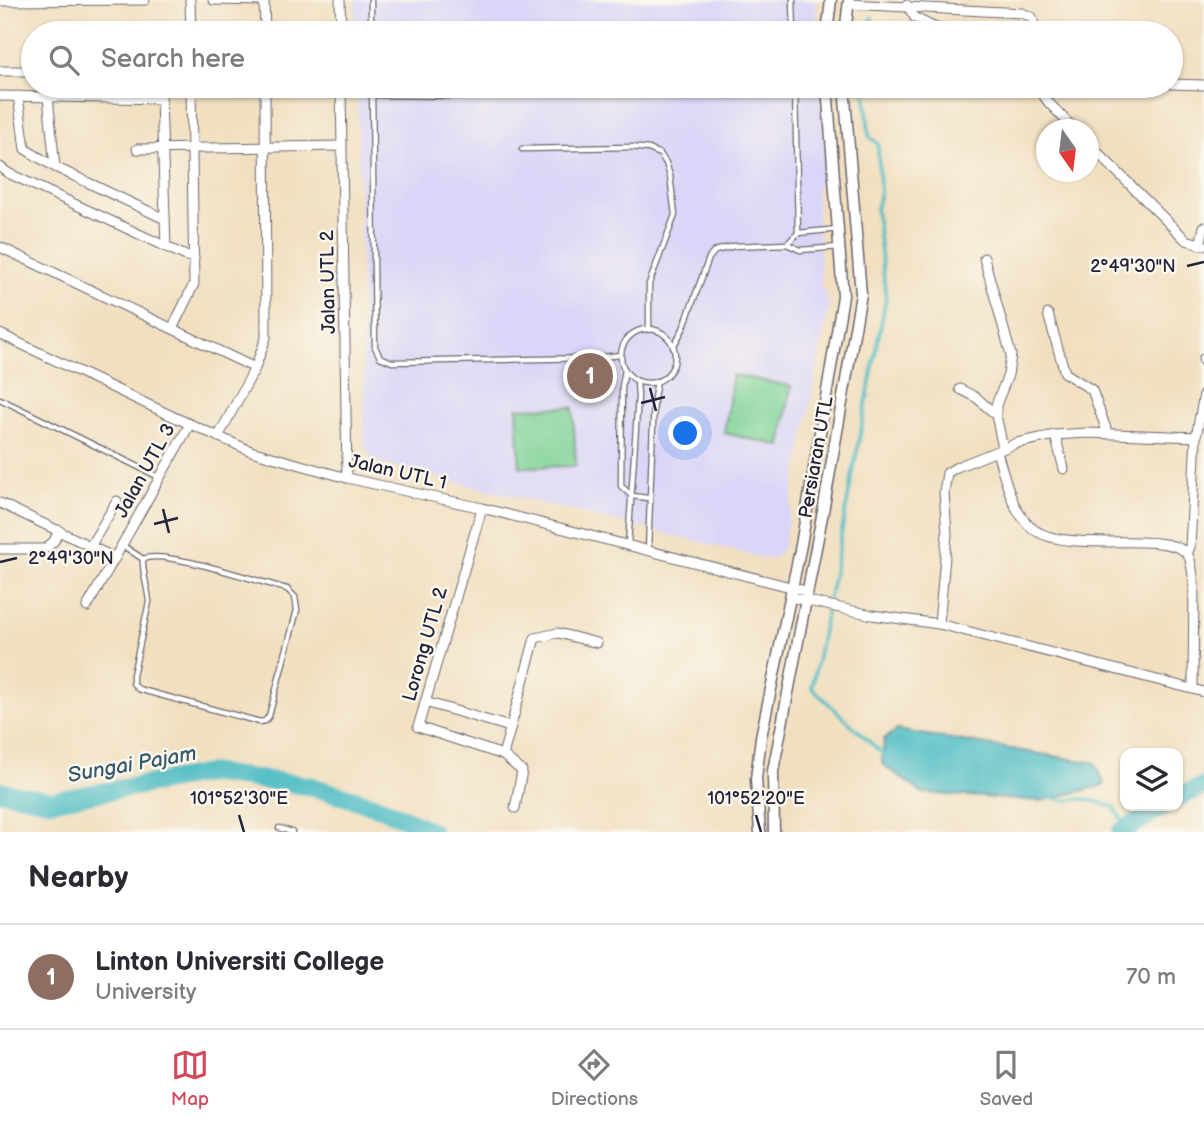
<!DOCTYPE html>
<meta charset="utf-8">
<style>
:root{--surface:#fff;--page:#f2f2f3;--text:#2b2b33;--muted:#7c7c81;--line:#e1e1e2;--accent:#d1495b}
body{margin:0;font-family:"Balsamiq Sans",sans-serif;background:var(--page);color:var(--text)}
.controls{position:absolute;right:21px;bottom:21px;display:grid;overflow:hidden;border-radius:14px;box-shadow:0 2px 5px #0004}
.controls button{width:63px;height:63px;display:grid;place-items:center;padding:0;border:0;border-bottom:2px solid var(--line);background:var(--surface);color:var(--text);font:35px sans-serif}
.compass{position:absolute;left:1036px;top:119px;width:63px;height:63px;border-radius:50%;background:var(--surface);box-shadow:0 2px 5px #0004;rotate:166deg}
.you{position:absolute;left:686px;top:434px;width:24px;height:24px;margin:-18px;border:5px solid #fff;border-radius:50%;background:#1a73e8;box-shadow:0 0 0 10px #1a73e833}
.badge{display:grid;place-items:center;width:46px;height:46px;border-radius:50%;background:var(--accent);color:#fff;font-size:23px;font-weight:700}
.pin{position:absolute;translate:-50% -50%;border:4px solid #fff;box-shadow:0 2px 7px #0006}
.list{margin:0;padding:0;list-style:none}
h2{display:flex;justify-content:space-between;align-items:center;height:91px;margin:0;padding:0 28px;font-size:30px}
h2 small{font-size:23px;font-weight:400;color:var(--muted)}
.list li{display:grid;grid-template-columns:46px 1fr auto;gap:21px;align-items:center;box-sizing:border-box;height:105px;padding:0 28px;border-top:2px solid var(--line)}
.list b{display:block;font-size:26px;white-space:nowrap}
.list p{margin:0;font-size:23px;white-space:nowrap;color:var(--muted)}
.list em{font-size:23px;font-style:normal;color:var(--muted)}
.icon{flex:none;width:38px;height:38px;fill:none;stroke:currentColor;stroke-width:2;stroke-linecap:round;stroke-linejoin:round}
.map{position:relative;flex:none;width:1204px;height:832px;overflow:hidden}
.search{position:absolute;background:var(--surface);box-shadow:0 2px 5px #0004;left:21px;right:21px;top:21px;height:77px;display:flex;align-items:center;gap:18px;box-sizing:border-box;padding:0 24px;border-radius:38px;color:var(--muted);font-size:26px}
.sheet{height:196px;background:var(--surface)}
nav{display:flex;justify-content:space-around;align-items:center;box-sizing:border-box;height:98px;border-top:2px solid var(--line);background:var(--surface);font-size:19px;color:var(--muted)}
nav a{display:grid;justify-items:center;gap:4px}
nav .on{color:var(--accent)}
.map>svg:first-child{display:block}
.built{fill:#dad6f7}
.grass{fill:#7ad195;stroke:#4e7a68;stroke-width:2}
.water{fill:#4ebcc4;stroke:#386f80;stroke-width:2}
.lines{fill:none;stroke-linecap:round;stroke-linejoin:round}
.stream{stroke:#4ebcc4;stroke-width:3.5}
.river{stroke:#4ebcc4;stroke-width:19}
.service-casing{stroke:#6a646a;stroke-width:7}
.minor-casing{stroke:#6a646a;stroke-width:11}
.tertiary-casing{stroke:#6a646a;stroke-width:13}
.service{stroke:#fff;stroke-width:4.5}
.minor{stroke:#fff;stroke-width:9}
.tertiary{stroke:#fff;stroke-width:10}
.ticks{fill:none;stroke:#22223b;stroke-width:2.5}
.labels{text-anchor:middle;stroke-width:5;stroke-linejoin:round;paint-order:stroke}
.street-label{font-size:19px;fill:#22223b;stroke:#fbf7ec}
.water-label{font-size:21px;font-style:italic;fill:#31586b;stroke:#fbf7ec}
.ticks-label{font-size:18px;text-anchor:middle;fill:#22223b;stroke:#fbf7ec;stroke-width:5;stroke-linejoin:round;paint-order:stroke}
</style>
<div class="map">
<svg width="1204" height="832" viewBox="0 0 1204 832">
<rect width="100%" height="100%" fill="#fbf7ec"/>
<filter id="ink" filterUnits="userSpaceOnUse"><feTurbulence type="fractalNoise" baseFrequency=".0143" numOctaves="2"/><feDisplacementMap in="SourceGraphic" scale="14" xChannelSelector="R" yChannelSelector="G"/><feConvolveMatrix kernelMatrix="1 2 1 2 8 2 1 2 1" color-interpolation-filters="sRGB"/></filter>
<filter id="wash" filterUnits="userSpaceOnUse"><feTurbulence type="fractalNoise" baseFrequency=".00686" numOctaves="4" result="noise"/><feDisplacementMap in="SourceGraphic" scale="28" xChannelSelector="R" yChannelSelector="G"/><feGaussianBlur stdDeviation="1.57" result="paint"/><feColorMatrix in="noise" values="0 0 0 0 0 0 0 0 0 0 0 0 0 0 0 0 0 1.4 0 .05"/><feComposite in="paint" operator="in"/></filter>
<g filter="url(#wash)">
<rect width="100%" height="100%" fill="#f1dfc0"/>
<!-- built -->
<g class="built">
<polygon points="355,0 816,0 816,33 356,33"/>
<polygon points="357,86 819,86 828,177 816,188 821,285 829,304 783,548 772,560 374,462 365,448"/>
</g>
<!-- grass -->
<g class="grass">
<polygon points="733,375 791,386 781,446 724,433"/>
<polygon points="573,407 576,466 520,467 517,408"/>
</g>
<!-- water -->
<polygon class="water" points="897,730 1095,763 1105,785 1041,801 922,793 882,764 884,739"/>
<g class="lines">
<!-- stream -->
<g class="stream">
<polyline points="868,33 872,17"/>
<polyline points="865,86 869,136 878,144 880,192 876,210 886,298 812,688 886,757"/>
<polyline points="1051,798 1065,800 1086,799 1114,807 1127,829"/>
</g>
<!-- river -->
<g class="river">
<polyline points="0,791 51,801 212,773 310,786 382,808 432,832"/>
<polyline points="1178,797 1204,786"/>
<polyline points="1121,832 1163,806"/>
</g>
</g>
</g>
<g filter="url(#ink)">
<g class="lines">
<defs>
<g id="service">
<polyline points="371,0 371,33"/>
<polyline points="793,0 794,33"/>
<polyline points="372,86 375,347 380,357 392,362 593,358 621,355"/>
<polyline points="372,95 461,96"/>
<polyline points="522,149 631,147 649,149 660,154 666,163 670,176 675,215 649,284 649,330"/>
<polyline points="798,233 839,229"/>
<polyline points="787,244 798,233 795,86"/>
<circle cx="648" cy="356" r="27"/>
<polyline points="673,347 683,329 709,258 715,251 734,246 787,244 800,250 840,247"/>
<polyline points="625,370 622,386 621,486 632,496 648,498"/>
<polyline points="0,399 159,477"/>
<path d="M122,545l21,14c-1,15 5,28 6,43l-16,73v8l5,6 122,33 5,-1 4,-5 28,-106 -2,-13 -8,-8c-28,-7 -122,-40 -144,-30"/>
<polyline points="628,545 638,397 637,381"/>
<polyline points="648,551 654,398 657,381"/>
<polyline points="279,828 292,832"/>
</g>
<g id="minor">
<polyline points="190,0 191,33"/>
<polyline points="213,0 264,1"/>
<polyline points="264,0 265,33"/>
<polyline points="340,0 341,33"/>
<polyline points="0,1 145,0"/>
<polyline points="849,4 1022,13 1032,17 1036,33"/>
<polyline points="907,5 915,18 946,33"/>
<polyline points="0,71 33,71"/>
<polyline points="1171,84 1204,85"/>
<polyline points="341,86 347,478"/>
<polyline points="1037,86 1049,103 1075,130"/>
<polyline points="0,96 161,99 161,86"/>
<polyline points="18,96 25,149 55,167"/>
<polyline points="48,97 55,167 165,219"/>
<polyline points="161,99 166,247"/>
<polyline points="1088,143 1186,240 1204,245"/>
<polyline points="137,149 342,146"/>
<polyline points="0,167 8,173 186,256 194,258"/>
<polyline points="1200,245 1204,227"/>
<polyline points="0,247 255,368"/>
<polyline points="984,258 1011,355 1008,375 996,405 996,415"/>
<polyline points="1048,314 1065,373 1092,390 1108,434"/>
<polyline points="173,327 194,284 191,86"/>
<polyline points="0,334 174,417 251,451 347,478 482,508 806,591"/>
<polyline points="1203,359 1204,362"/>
<polyline points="960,389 977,398 996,415 1003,448"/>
<polyline points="1055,435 1064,469"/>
<polyline points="218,437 255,368 266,338 265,86"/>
<path d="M997,452c8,25 14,59 35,76 34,28 137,0 156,27 4,7 4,18 6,26l-1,107"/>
<polyline points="0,503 115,558"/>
<polyline points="482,508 418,727 503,755 522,771 515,808"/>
<polyline points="91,545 117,501"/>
<polyline points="0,549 45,549 54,541 59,530"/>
<polyline points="1187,554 1190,547 1196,437 1204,394"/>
<polyline points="790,597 872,615 939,624 1204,692"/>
<polyline points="87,607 190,424"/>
<polyline points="939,624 947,534 944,492 947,473 957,467 1017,443 1055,435 1087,433 1196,437"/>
<polyline points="425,702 510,727"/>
<polyline points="503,755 535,638 558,633 597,643"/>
</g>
<g id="tertiary">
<polyline points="827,33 831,0"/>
<polyline points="845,33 849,0"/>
<polyline points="760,832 756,779 761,737 801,545 843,296 827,86"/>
<polyline points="774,832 773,771 824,506 861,294 844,86"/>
</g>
</defs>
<!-- service casing -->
<use href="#service" class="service-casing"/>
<!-- minor casing -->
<use href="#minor" class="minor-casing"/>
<!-- tertiary casing -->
<use href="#tertiary" class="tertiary-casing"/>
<!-- service -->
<use href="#service" class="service"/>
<!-- minor -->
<use href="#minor" class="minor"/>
<!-- tertiary -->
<use href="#tertiary" class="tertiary"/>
</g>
</g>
<!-- ticks -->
<path class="ticks" d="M1187,266l17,-4M650,388l6,23M641,403l24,-6M163,509l6,24M154,524l24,-6M0,562l17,-4M239,815l5,17M756,815l5,17"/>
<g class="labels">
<!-- street labels -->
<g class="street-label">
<text transform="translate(327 282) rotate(-91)" y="7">Jalan UTL 2</text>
<text transform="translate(815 457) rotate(-80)" y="7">Persiaran UTL</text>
<text transform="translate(144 470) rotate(-61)" y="7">Jalan UTL 3</text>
<text transform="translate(398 471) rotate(13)" y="7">Jalan UTL 1</text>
<text transform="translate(424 644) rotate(-74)" y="7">Lorong UTL 2</text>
</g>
<!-- water labels -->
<g class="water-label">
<text transform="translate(132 764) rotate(-10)" y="7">Sungai Pajam</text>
</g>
</g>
<g class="ticks-label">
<text x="1133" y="272">2°49'30"N</text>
<text x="71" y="564">2°49'30"N</text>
<text x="239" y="804">101°52'30"E</text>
<text x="756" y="804">101°52'20"E</text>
</g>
</svg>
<div class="controls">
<button><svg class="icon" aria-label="layers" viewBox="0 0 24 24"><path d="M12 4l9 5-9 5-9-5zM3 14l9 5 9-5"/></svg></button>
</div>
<svg class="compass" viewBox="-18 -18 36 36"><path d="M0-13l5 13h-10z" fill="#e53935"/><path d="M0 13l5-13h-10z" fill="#7c7c81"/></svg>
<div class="you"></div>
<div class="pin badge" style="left:590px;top:376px;background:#8d6e63">1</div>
<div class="search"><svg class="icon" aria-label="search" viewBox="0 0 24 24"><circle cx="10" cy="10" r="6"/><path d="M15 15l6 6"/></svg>Search here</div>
</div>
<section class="sheet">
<h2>Nearby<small></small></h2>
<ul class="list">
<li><span class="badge" style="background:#8d6e63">1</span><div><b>Linton Universiti College</b><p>University</p></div><em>70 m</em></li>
</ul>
</section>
<nav>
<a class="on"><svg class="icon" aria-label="map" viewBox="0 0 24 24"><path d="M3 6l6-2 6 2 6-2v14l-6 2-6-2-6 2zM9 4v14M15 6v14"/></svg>Map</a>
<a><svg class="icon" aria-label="directions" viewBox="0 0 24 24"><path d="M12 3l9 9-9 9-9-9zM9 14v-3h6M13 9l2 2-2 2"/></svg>Directions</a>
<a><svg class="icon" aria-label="saved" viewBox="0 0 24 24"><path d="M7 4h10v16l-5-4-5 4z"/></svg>Saved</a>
</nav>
